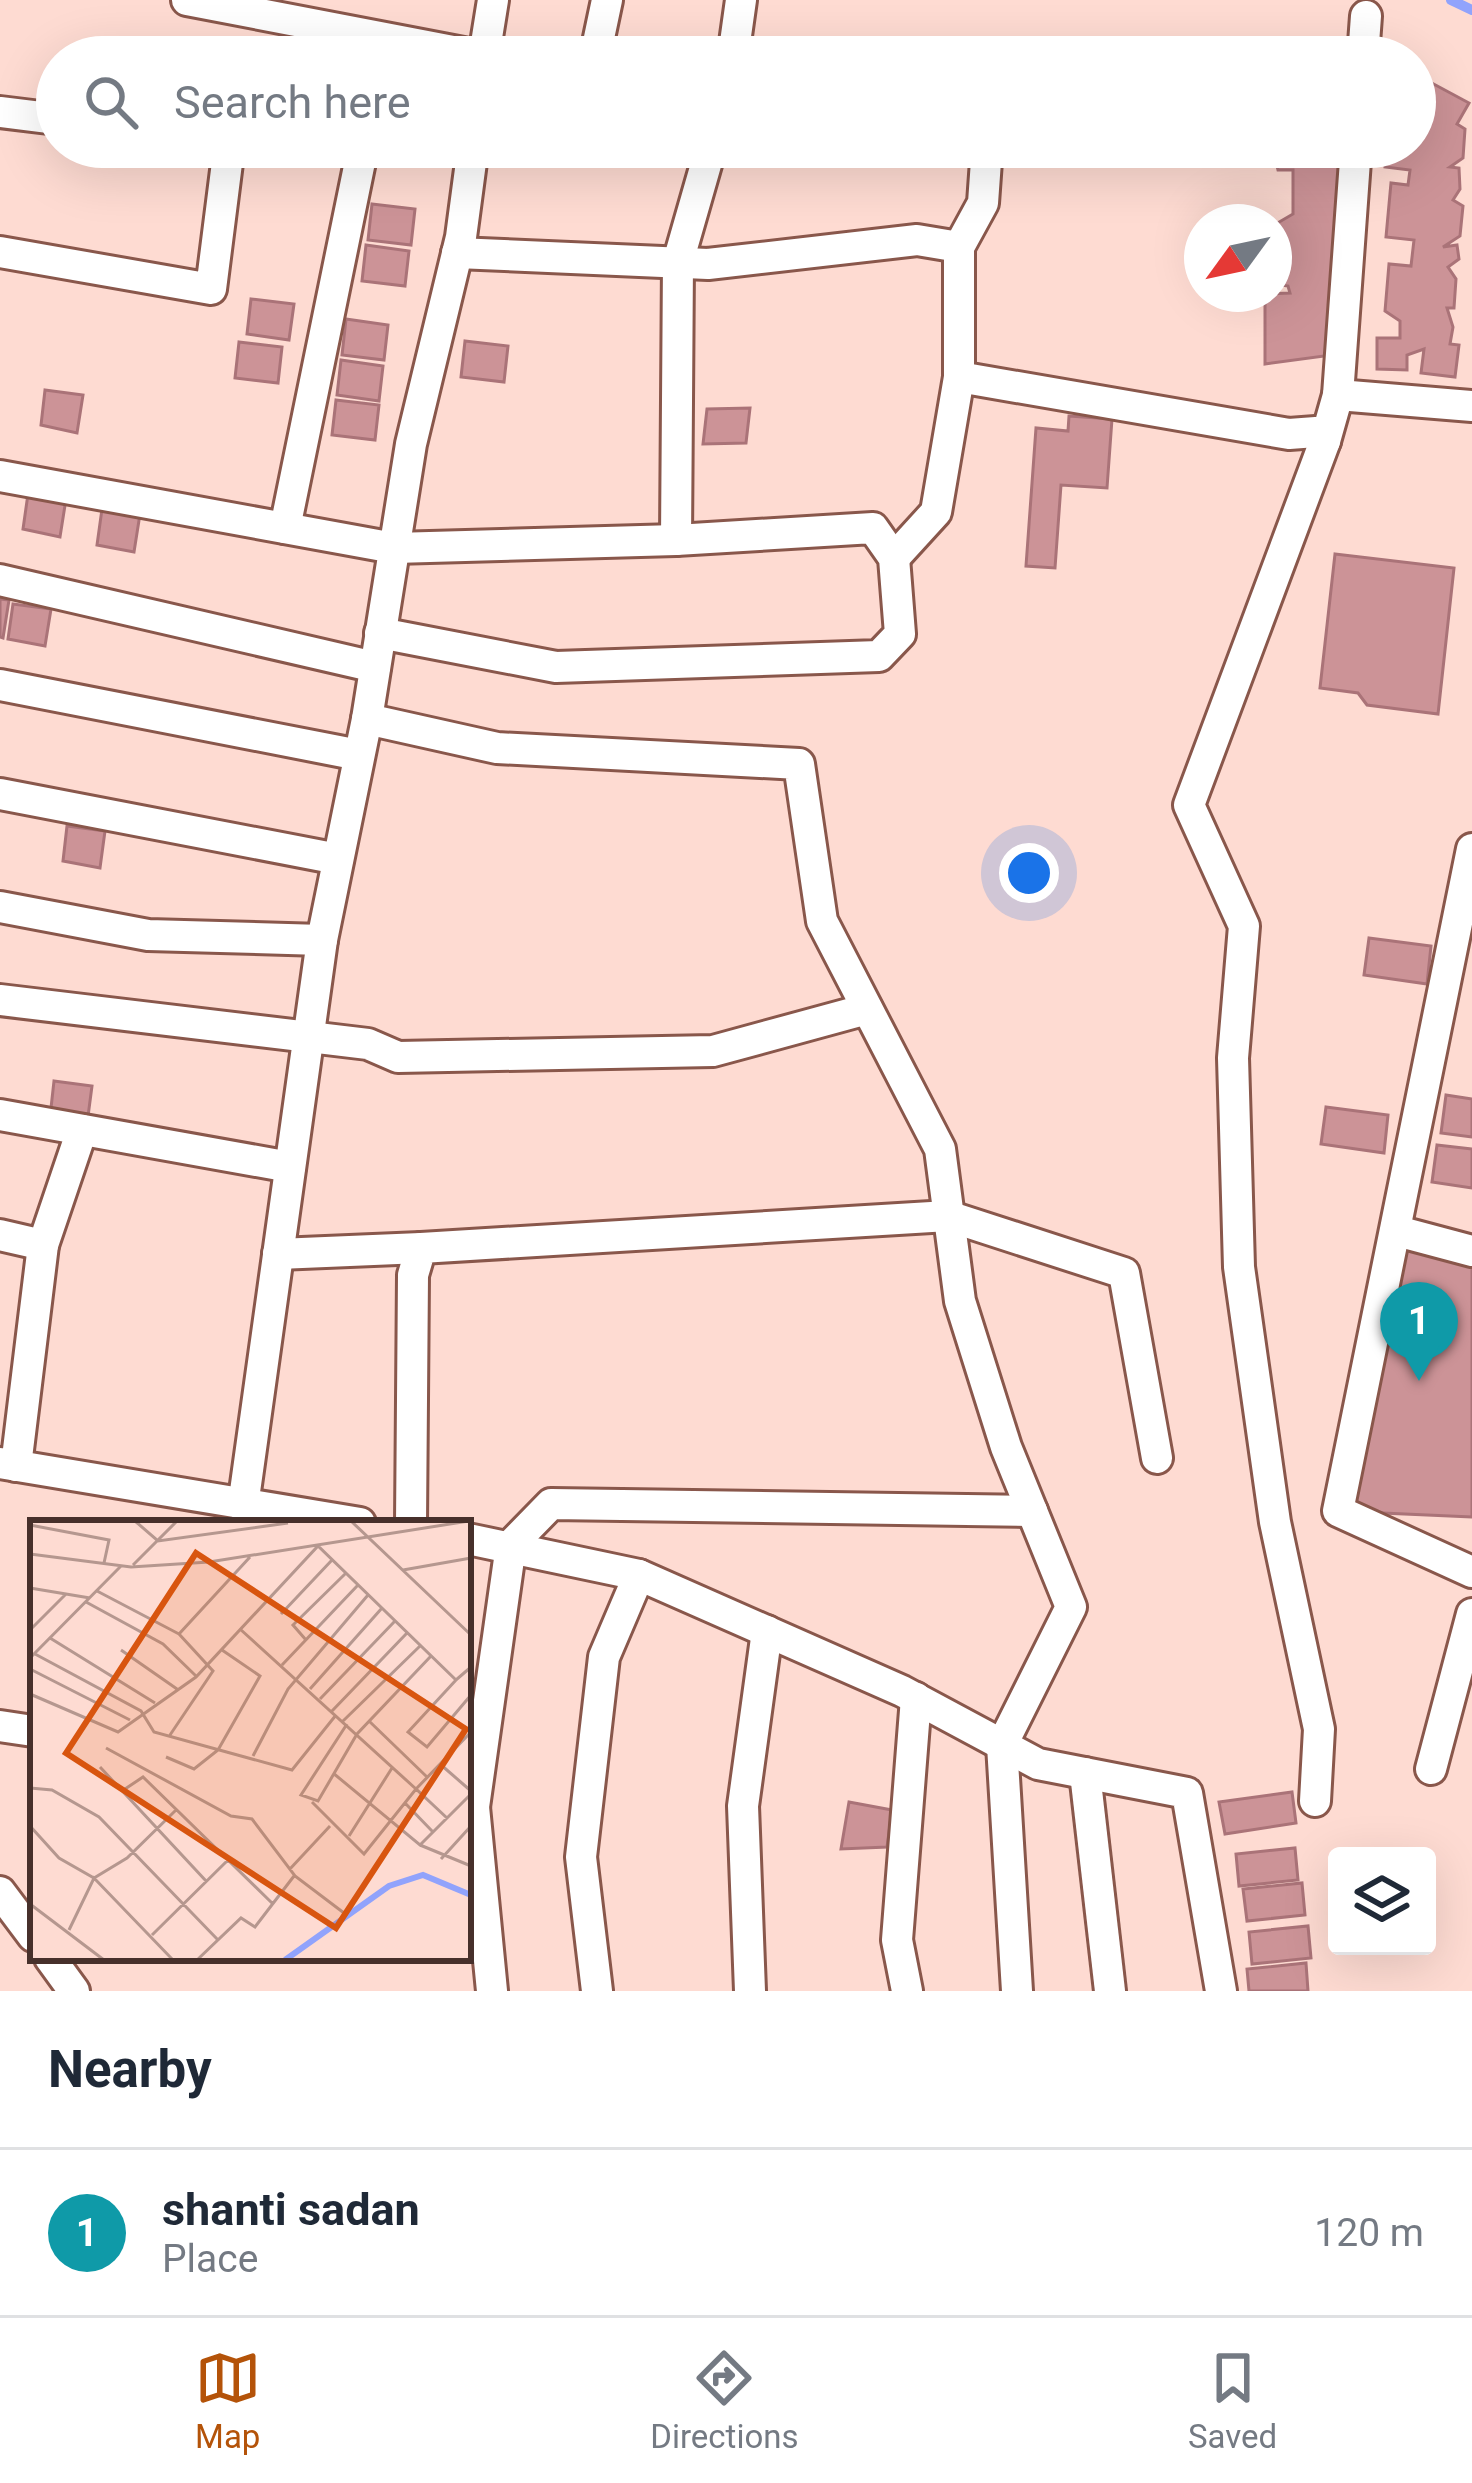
<!DOCTYPE html>
<style>
:root{--surface:#fff;--page:#f2f2f3;--text:#1f2937;--muted:#747a83;--line:#e0e1e3;--accent:#b45309}
body{margin:0;font-family:Roboto,sans-serif;background:var(--page);color:var(--text)}
.controls{position:absolute;right:36px;bottom:36px;display:grid;overflow:hidden;border-radius:12px;box-shadow:0 12px 48px #0002}
.controls button{width:108px;height:108px;display:grid;place-items:center;padding:0;border:0;border-bottom:3px solid var(--line);background:var(--surface);color:var(--text);font:60px sans-serif}
.compass{position:absolute;left:1184px;top:204px;width:108px;height:108px;border-radius:50%;background:var(--surface);box-shadow:0 12px 48px #0002;rotate:237deg}
.you{position:absolute;left:1029px;top:873px;width:42px;height:42px;margin:-30px;border:9px solid #fff;border-radius:50%;background:#1a73e8;box-shadow:0 0 0 18px #1a73e833}
.badge{display:grid;place-items:center;width:78px;height:78px;border-radius:50%;background:var(--accent);color:#fff;font-size:39px;font-weight:700}
.pin{position:absolute;translate:-50% -99px;filter:drop-shadow(0 3px 6px #0008)}
.pin::after{content:'';position:absolute;top:63px;width:42px;height:36px;background:inherit;clip-path:polygon(0 0,100% 0,50% 100%)}
.list{margin:0;padding:0;list-style:none}
h2{display:flex;justify-content:space-between;align-items:center;height:156px;margin:0;padding:0 48px;font-size:51px}
h2 small{font-size:39px;font-weight:400;color:var(--muted)}
.list li{display:grid;grid-template-columns:78px 1fr auto;gap:36px;align-items:center;box-sizing:border-box;height:168px;padding:0 48px;border-top:3px solid var(--line)}
.list b{display:block;font-size:45px;white-space:nowrap}
.list p{margin:0;font-size:39px;white-space:nowrap;color:var(--muted)}
.list em{font-size:39px;font-style:normal;color:var(--muted)}
.icon{flex:none;width:66px;height:66px;fill:none;stroke:currentColor;stroke-width:2;stroke-linecap:round;stroke-linejoin:round}
.map{position:relative;flex:none;width:1472px;height:1991px;overflow:hidden}
.search{position:absolute;background:var(--surface);box-shadow:0 12px 48px #0002;left:36px;right:36px;top:36px;height:132px;display:flex;align-items:center;gap:30px;box-sizing:border-box;padding:0 42px;border-radius:66px;color:var(--muted);font-size:45px}
.sheet{height:324px;background:var(--surface)}
nav{display:flex;justify-content:space-around;align-items:center;box-sizing:border-box;height:168px;border-top:3px solid var(--line);background:var(--surface);font-size:33px;color:var(--muted)}
nav a{display:grid;justify-items:center;gap:6px}
nav .on{color:var(--accent)}
.map>svg:first-child{display:block}
.lines{fill:none;stroke-linecap:round;stroke-linejoin:round}
.stream{stroke:#91a3fc;stroke-width:10}
.building{fill:#cc9397;stroke:#aa7378;stroke-width:3}
.minor-casing{stroke:#89574b;stroke-width:36}
.minor{stroke:#fff;stroke-width:30}
.inset-river{fill:none;stroke:#91a3fc;stroke-width:6}
.inset-road{fill:none;stroke:#b5978f;stroke-width:3}
.view{fill:#d8550f;fill-opacity:0.15;stroke:#d8550f;stroke-width:6}
.inset-edge{fill:none;stroke:#47302b;stroke-width:6}
</style>
<div class="map">
<svg width="1472" height="1991" viewBox="0 0 1472 1991">
<rect width="100%" height="100%" fill="#fedbd2"/>
<g class="lines">
<!-- stream -->
<polyline class="stream" points="1451,0 1472,10"/>
</g>
<!-- building -->
<g class="building">
<polygon points="1291,45 1316,46 1316,57 1289,57"/>
<polygon points="1415,74 1469,103 1457,124 1465,129 1463,158 1450,167 1459,168 1460,189 1453,200 1463,206 1460,236 1443,247 1457,245 1459,259 1448,267 1456,279 1454,308 1447,308 1453,327 1450,344 1459,345 1455,377 1421,373 1424,349 1407,355 1407,370 1377,369 1377,338 1400,338 1400,321 1385,311 1389,264 1411,266 1414,240 1386,237 1391,183 1408,185 1410,170 1385,167 1387,147 1415,147"/>
<polygon points="1294,147 1345,147 1332,355 1265,364 1265,294 1290,293 1288,286 1274,284 1274,256 1281,254 1274,253 1274,225 1293,214 1293,170 1278,170 1273,149"/>
<polygon points="372,204 415,209 411,245 368,240"/>
<polygon points="366,245 409,251 405,286 362,281"/>
<polygon points="251,299 294,304 289,340 247,334"/>
<polygon points="346,319 388,325 384,360 342,355"/>
<polygon points="465,341 508,346 504,382 461,377"/>
<polygon points="239,342 282,347 278,383 235,378"/>
<polygon points="341,360 383,366 379,401 337,395"/>
<polygon points="45,390 83,395 77,433 41,425"/>
<polygon points="336,400 379,405 375,440 332,435"/>
<polygon points="750,408 746,443 703,444 707,409"/>
<polygon points="1069,416 1112,419 1107,488 1061,485 1055,568 1026,566 1036,428 1068,431"/>
<polygon points="28,494 66,499 60,537 23,529"/>
<polygon points="102,509 140,514 134,552 97,545"/>
<polygon points="1335,554 1454,568 1438,714 1367,705 1358,693 1320,688"/>
<polygon points="0,599 9,600 3,638 0,637"/>
<polygon points="13,604 51,609 45,646 8,639"/>
<polygon points="67,826 105,831 100,868 63,861"/>
<polygon points="1369,938 1431,946 1427,984 1364,975"/>
<polygon points="54,1081 92,1086 87,1124 50,1117"/>
<polygon points="1446,1095 1472,1099 1472,1137 1441,1133"/>
<polygon points="1326,1107 1388,1115 1384,1153 1321,1144"/>
<polygon points="1437,1145 1472,1149 1472,1188 1432,1182"/>
<polygon points="1397,1231 1472,1251 1472,1517 1338,1511"/>
<polygon points="1292,1792 1296,1823 1225,1834 1219,1802"/>
<polygon points="849,1802 892,1810 887,1847 841,1849"/>
<polygon points="1295,1848 1298,1880 1239,1886 1236,1854"/>
<polygon points="1302,1883 1305,1915 1247,1921 1243,1889"/>
<polygon points="1308,1926 1311,1958 1252,1964 1249,1932"/>
<polygon points="1306,1963 1308,1991 1249,1991 1247,1969"/>
</g>
<g class="lines">
<defs>
<g id="minor">
<polyline points="187,0 484,57"/>
<polyline points="493,0 484,56 496,57"/>
<polyline points="595,57 607,0"/>
<polyline points="733,57 741,0"/>
<polyline points="1363,57 1366,16"/>
<polyline points="0,112 57,119"/>
<polyline points="0,252 211,289 229,147"/>
<polyline points="457,253 708,264 917,240 959,247"/>
<polyline points="959,377 1289,434 1316,432 1325,441"/>
<polyline points="1338,395 1472,406"/>
<polyline points="0,476 394,548 676,540 873,528 894,558 900,634 879,656 556,667 380,633"/>
<polyline points="285,528 363,147"/>
<polyline points="676,540 678,262 711,147"/>
<polyline points="894,558 936,512 959,377 959,247 983,203 987,147"/>
<polyline points="0,580 375,667"/>
<polyline points="0,685 359,755"/>
<polyline points="367,719 497,748 799,764 822,921 940,1149 960,1301 1006,1447 1071,1607 1002,1745 1017,1991"/>
<polyline points="0,794 338,859"/>
<polyline points="1472,849 1338,1511 1472,1572"/>
<polyline points="0,907 148,935 322,940"/>
<polyline points="0,1000 368,1044 398,1057 713,1051 867,1009"/>
<polyline points="0,1115 290,1167"/>
<polyline points="1397,1231 1472,1251"/>
<polyline points="0,1235 43,1245 82,1130"/>
<polyline points="278,1254 421,1248"/>
<polyline points="0,1463 360,1523"/>
<polyline points="16,1466 43,1245"/>
<polyline points="243,1506 322,940 367,719 411,444 461,237 473,147"/>
<polyline points="411,1523 413,1275 421,1248 948,1216 1124,1273 1157,1458"/>
<polyline points="468,1539 639,1575 902,1691 1038,1764 1187,1793 1221,1991"/>
<polyline points="0,1726 33,1731"/>
<polyline points="1431,1769 1472,1614"/>
<polyline points="1085,1773 1110,1991"/>
<polyline points="1315,1801 1319,1729 1275,1522 1239,1267 1233,1058 1244,926 1189,805 1325,441 1338,395 1356,147"/>
<polyline points="468,1806 474,1807 511,1545 551,1504 1032,1511"/>
<polyline points="474,1807 492,1991"/>
<polyline points="0,1892 33,1936"/>
<polyline points="50,1958 74,1991"/>
<polyline points="597,1991 581,1857 604,1657 639,1575"/>
<polyline points="750,1991 743,1806 767,1631"/>
<polyline points="907,1991 897,1940 916,1698"/>
</g>
</defs>
<!-- minor casing -->
<use href="#minor" class="minor-casing"/>
<!-- minor -->
<use href="#minor" class="minor"/>
</g>
<!-- overview -->
<g transform="translate(30 1520)">
<rect width="441" height="441" fill="#fedbd2"/>
<path class="inset-river" d="M255,440l104,-74 34,-11 48,20"/>
<path class="inset-road" d="M105,1l23,20 130,-18M321,1l120,114M0,5l79,15 -5,23M0,34l101,13 78,-5 260,-41M103,45l44,-44M373,50l68,-12M0,68l60,10M67,71l82,43M56,82l77,42 33,32M251,94l51,-54M210,109l176,160 55,-57M0,110l36,-36M20,118l105,65M276,120l-13,-15 52,-51M91,130l56,39M5,134l106,57 13,21 138,38 44,-55M0,138l91,-92M252,145l76,-80M0,149l100,51M426,160l-48,52 19,15 44,-52M280,169l72,-81M0,174l88,38 78,-55 122,-131 138,134 15,-13M290,179l75,-78M302,191l75,-78M313,201l77,-75M339,201l58,56M317,204l-46,71 17,6 39,-67 74,-78M140,215l43,-64 -34,-37 71,-77M76,228l125,68 21,3 43,57 49,37M223,236l35,-67 80,-94M136,237l28,12 24,-19 42,-74 -38,-26M410,244l31,27M70,247l107,115M303,253l87,72 51,-51M0,268l22,2 47,27 120,124M92,271l21,-14 130,127M282,282l52,52 52,-65 31,29M375,283l28,29M0,306l29,32 35,20 33,-20 49,-48M319,316l43,-68M390,325l51,21M411,339l30,-33M259,350l41,-44M0,384l74,56M39,410l25,-52 79,82M122,415l76,-75M167,440l44,-42 14,9 39,-51"/>
<path class="view" d="M166,33l270,176 -130,199 -270,-175z"/>
<rect width="441" height="441" class="inset-edge"/>
</g>
</svg>
<div class="controls">
<button><svg class="icon" aria-label="layers" viewBox="0 0 24 24"><path d="M12 4l9 5-9 5-9-5zM3 14l9 5 9-5"/></svg></button>
</div>
<svg class="compass" viewBox="-18 -18 36 36"><path d="M0-13l5 13h-10z" fill="#e53935"/><path d="M0 13l5-13h-10z" fill="#747a83"/></svg>
<div class="you"></div>
<div class="pin badge" style="left:1419px;top:1381px;background:#0f9aa8">1</div>
<div class="search"><svg class="icon" aria-label="search" viewBox="0 0 24 24"><circle cx="10" cy="10" r="6"/><path d="M15 15l6 6"/></svg>Search here</div>
</div>
<section class="sheet">
<h2>Nearby<small></small></h2>
<ul class="list">
<li><span class="badge" style="background:#0f9aa8">1</span><div><b>shanti sadan</b><p>Place</p></div><em>120 m</em></li>
</ul>
</section>
<nav>
<a class="on"><svg class="icon" aria-label="map" viewBox="0 0 24 24"><path d="M3 6l6-2 6 2 6-2v14l-6 2-6-2-6 2zM9 4v14M15 6v14"/></svg>Map</a>
<a><svg class="icon" aria-label="directions" viewBox="0 0 24 24"><path d="M12 3l9 9-9 9-9-9zM9 14v-3h6M13 9l2 2-2 2"/></svg>Directions</a>
<a><svg class="icon" aria-label="saved" viewBox="0 0 24 24"><path d="M7 4h10v16l-5-4-5 4z"/></svg>Saved</a>
</nav>
